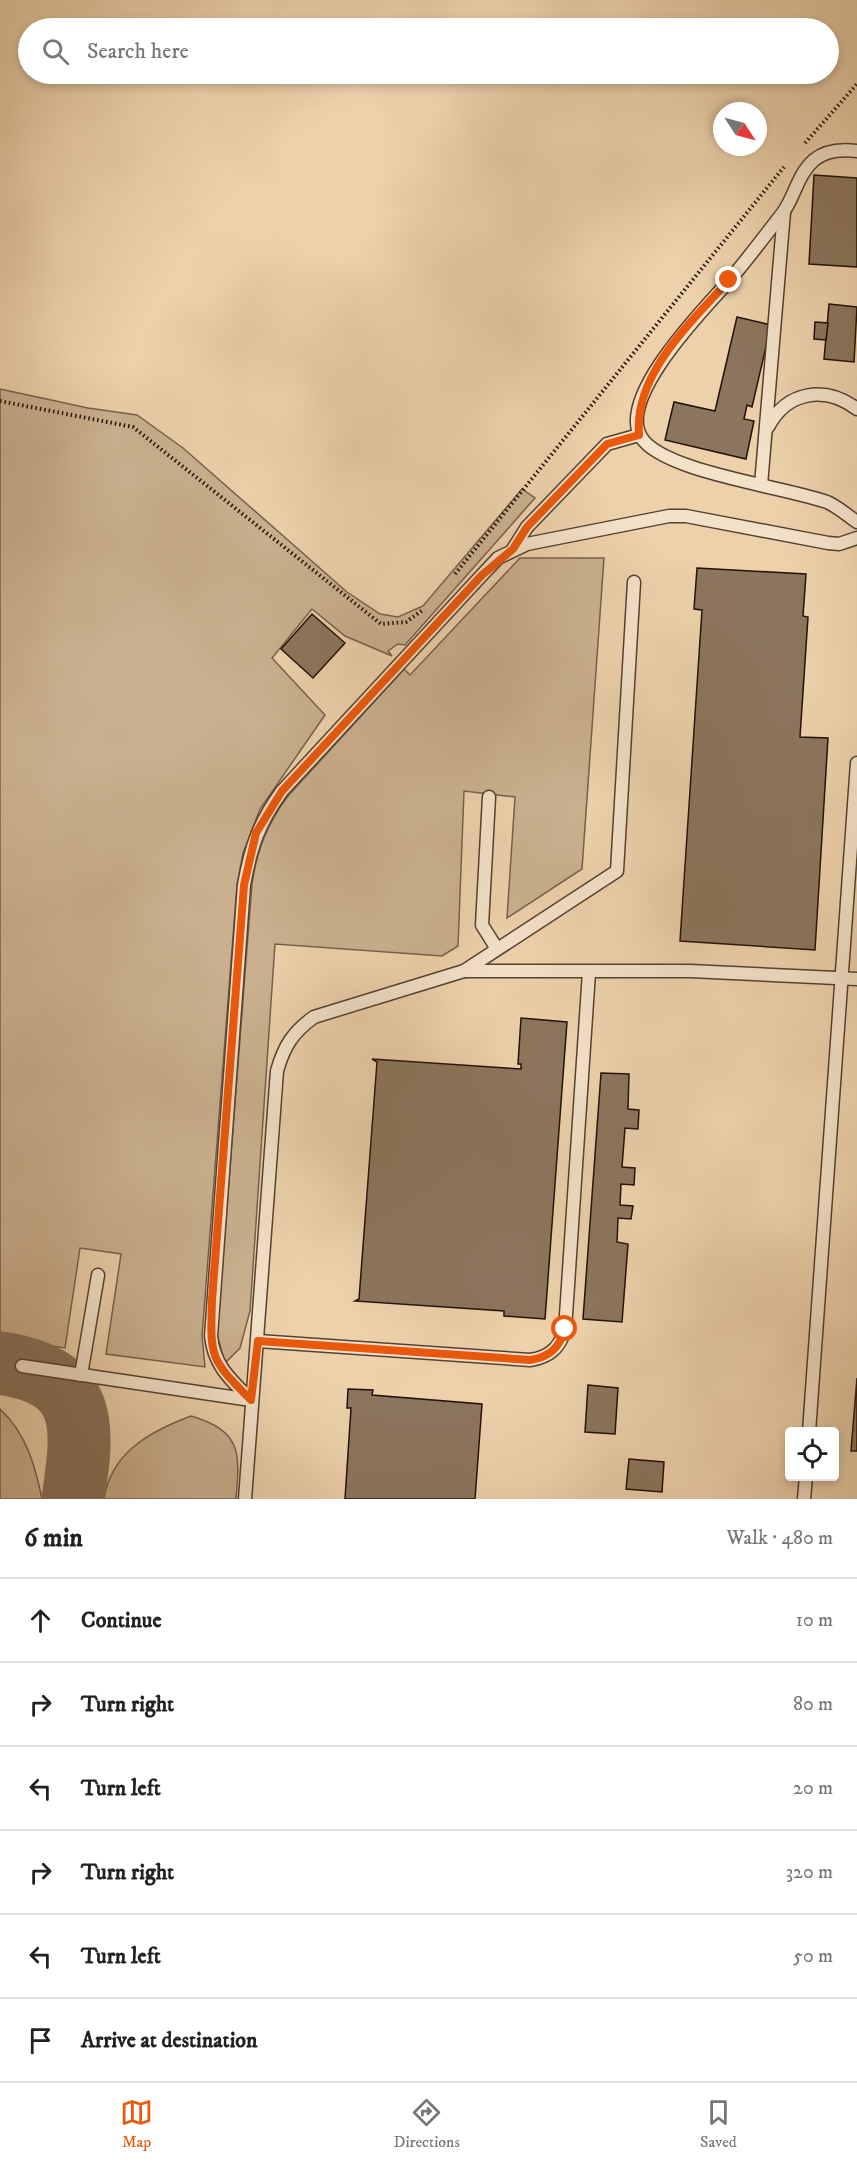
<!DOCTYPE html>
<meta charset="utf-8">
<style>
:root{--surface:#fff;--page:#f6f6f6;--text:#222;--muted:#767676;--line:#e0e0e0;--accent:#ea580c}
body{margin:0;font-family:"IM FELL DW Pica",serif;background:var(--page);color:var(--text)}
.controls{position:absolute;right:18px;bottom:18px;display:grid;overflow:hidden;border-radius:6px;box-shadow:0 3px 9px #0003}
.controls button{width:54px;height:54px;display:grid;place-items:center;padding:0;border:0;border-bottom:2px solid var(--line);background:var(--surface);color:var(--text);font:30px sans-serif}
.compass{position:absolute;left:713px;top:102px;width:54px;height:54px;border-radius:50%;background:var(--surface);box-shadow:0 3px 9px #0003;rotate:126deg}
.stop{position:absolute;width:18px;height:18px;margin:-14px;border:4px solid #ea580c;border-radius:50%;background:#fff}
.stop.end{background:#ea580c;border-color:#fff;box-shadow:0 2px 6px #0008}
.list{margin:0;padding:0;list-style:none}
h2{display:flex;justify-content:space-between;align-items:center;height:78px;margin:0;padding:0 24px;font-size:26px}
h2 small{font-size:20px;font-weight:400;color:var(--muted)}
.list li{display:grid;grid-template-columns:39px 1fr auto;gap:18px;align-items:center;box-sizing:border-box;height:84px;padding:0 24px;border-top:2px solid var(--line)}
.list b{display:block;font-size:22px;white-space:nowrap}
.list em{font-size:20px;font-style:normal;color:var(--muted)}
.icon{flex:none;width:33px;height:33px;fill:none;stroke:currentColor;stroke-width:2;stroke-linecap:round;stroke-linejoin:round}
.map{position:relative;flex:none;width:857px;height:1499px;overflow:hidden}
.search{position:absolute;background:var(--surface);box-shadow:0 3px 9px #0003;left:18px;right:18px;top:18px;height:66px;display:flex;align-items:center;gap:15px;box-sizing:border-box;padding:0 21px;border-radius:33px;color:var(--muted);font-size:22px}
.sheet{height:582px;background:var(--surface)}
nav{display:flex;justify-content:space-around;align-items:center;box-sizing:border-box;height:84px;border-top:2px solid var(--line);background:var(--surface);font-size:16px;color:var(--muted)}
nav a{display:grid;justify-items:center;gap:3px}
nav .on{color:var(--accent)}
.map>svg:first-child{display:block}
.green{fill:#cab08f;stroke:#76604c;stroke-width:1.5}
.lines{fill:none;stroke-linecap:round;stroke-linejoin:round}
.taxiway{stroke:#88715a;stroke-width:63}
.building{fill:#8c755d;stroke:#231108;stroke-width:1.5}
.lane-casing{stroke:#554131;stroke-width:15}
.path{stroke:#231108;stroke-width:4;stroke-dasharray:1.5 3;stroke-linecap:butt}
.lane{stroke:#f3e1c8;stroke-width:12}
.route{stroke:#ea580c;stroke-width:8}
</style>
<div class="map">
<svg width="857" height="1499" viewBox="0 0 857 1499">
<rect width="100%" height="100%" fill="#ecd1ab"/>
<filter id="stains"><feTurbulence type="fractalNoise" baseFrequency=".00333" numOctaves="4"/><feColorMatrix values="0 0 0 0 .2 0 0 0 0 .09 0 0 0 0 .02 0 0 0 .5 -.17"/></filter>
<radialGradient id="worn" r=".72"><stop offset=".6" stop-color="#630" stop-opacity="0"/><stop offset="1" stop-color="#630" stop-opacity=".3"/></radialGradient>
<!-- green -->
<g class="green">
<polygon points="0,389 88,408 137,415 183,448 347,592 380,614 398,617 423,606 522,489 535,498 405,645 398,644 388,651 392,656 345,636 312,609 272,658 325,715 260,809 243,853 237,885 202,1336 205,1367 106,1354 121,1254 80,1248 65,1348 0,1338"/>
<path d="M520,558h84l-22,311 -75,49 8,-121 -51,-6 -6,155 -16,10 -167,-12 -25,367 -10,37 -15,15 -8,-28 35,-451c5,-34 15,-60 36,-88l116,-127 6,6z"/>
<path d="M0,1409c26,24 35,56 42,90h-42z"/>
<path d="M191,1416c51,15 49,37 45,83h-132c7,-47 47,-68 87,-83z"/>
</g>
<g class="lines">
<!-- taxiway -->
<path class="taxiway" d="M0,1363c90,13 84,63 73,136"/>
</g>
<!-- building -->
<g class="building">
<polygon points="814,175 857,178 857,267 809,264"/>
<polygon points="829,304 857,307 854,362 824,359"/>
<polygon points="737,317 771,325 752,407 747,405 744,419 754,421 746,459 665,440 674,402 715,411"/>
<polygon points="815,322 828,323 826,340 814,339"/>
<polygon points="697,568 806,574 803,616 808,617 800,737 828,738 815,950 680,941 702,610 694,609"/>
<polygon points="312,614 345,643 313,678 281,649"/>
<polygon points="521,1018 567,1022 545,1319 504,1316 504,1311 355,1301 359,1299 377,1062 372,1059 521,1069 521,1064 518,1064"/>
<polygon points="601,1073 629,1074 628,1109 639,1110 638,1129 625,1128 622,1167 635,1168 634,1185 621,1184 620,1205 633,1206 631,1219 618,1218 617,1242 628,1244 622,1322 583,1319"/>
<polygon points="857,1378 857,1451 851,1451"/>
<polygon points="588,1385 618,1388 615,1434 585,1432"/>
<polygon points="348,1389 373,1390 372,1395 482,1404 475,1499 345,1499 351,1408 347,1408"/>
<polygon points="629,1459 664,1462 662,1492 626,1489"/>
</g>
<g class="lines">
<defs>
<g id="lane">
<path d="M857,151c-15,-2 -31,-1 -43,9 -17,15 -19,37 -32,54 -18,23 -35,46 -54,68 -24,27 -111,115 -87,155 21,35 145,50 186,65 10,4 21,14 30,20"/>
<path d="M768,427c19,-36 57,-42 89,-18"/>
<polyline points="761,485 784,212"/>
<polyline points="513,549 527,527 607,444 639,435"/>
<polyline points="489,797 482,925 497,949"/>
<polyline points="464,971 690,971 857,979"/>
<path d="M258,1341l272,19c20,-3 29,-12 35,-30l24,-358"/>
<polyline points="22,1366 251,1400"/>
<polyline points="81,1375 98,1275"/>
<path d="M251,1400c-20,-20 -37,-34 -40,-64l33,-451c7,-39 15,-62 38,-94l200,-216 16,-17 29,-14 142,-28h17l142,27 11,1 18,-6"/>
<polyline points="809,1432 857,763"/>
<path d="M245,1499l32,-428c7,-25 16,-39 37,-54l150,-46 153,-100 17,-289"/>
<polyline points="804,1499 806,1476"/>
</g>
</defs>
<!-- lane casing -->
<use href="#lane" class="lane-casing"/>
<!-- path -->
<g class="path">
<polyline points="805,143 857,84"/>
<polyline points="0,401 133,427 381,624 406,622 424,609"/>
<polyline points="455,574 784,167"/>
</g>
<!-- lane -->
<use href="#lane" class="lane"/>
</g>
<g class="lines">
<!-- route -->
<path class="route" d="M565,1329c-6,19 -15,28 -35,31l-272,-19 -7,59c-41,-41 -41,-42 -39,-100l32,-415 12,-52 26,-42 200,-216 31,-26 14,-22 80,-83 32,-9c-5,-62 52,-112 90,-155"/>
</g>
<rect width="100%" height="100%" filter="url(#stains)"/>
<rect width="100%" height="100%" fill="url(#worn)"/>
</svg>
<div class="controls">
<button><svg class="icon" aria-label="locate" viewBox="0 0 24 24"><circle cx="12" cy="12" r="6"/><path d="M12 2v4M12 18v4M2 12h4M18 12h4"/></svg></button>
</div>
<svg class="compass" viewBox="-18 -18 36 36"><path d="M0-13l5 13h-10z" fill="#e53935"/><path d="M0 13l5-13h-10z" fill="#767676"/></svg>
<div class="stop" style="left:565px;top:1329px"></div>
<div class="stop end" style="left:729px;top:280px"></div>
<div class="search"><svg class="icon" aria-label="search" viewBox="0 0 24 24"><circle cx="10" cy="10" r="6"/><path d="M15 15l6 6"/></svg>Search here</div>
</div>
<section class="sheet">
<h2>6 min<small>Walk · 480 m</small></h2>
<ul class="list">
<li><svg class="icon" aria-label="ahead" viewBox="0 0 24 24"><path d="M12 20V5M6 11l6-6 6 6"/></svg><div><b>Continue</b></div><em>10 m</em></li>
<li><svg class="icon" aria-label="right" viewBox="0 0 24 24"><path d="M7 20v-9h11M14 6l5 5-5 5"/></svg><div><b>Turn right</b></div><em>80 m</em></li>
<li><svg class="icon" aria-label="left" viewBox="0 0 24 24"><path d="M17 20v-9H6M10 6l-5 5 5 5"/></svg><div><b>Turn left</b></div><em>20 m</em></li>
<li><svg class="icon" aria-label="right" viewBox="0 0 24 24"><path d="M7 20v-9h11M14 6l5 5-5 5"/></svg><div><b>Turn right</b></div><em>320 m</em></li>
<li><svg class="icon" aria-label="left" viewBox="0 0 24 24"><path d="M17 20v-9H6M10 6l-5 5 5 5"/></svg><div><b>Turn left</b></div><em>50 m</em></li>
<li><svg class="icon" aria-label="arrive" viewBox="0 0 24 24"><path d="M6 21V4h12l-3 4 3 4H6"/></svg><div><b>Arrive at destination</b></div></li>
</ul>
</section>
<nav>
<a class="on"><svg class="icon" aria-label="map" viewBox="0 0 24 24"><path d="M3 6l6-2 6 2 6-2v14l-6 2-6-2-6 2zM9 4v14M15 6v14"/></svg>Map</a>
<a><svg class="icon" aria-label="directions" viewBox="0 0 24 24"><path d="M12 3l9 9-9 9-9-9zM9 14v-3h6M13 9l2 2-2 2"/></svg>Directions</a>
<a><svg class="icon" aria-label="saved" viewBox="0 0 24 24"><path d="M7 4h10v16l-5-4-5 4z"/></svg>Saved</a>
</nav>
